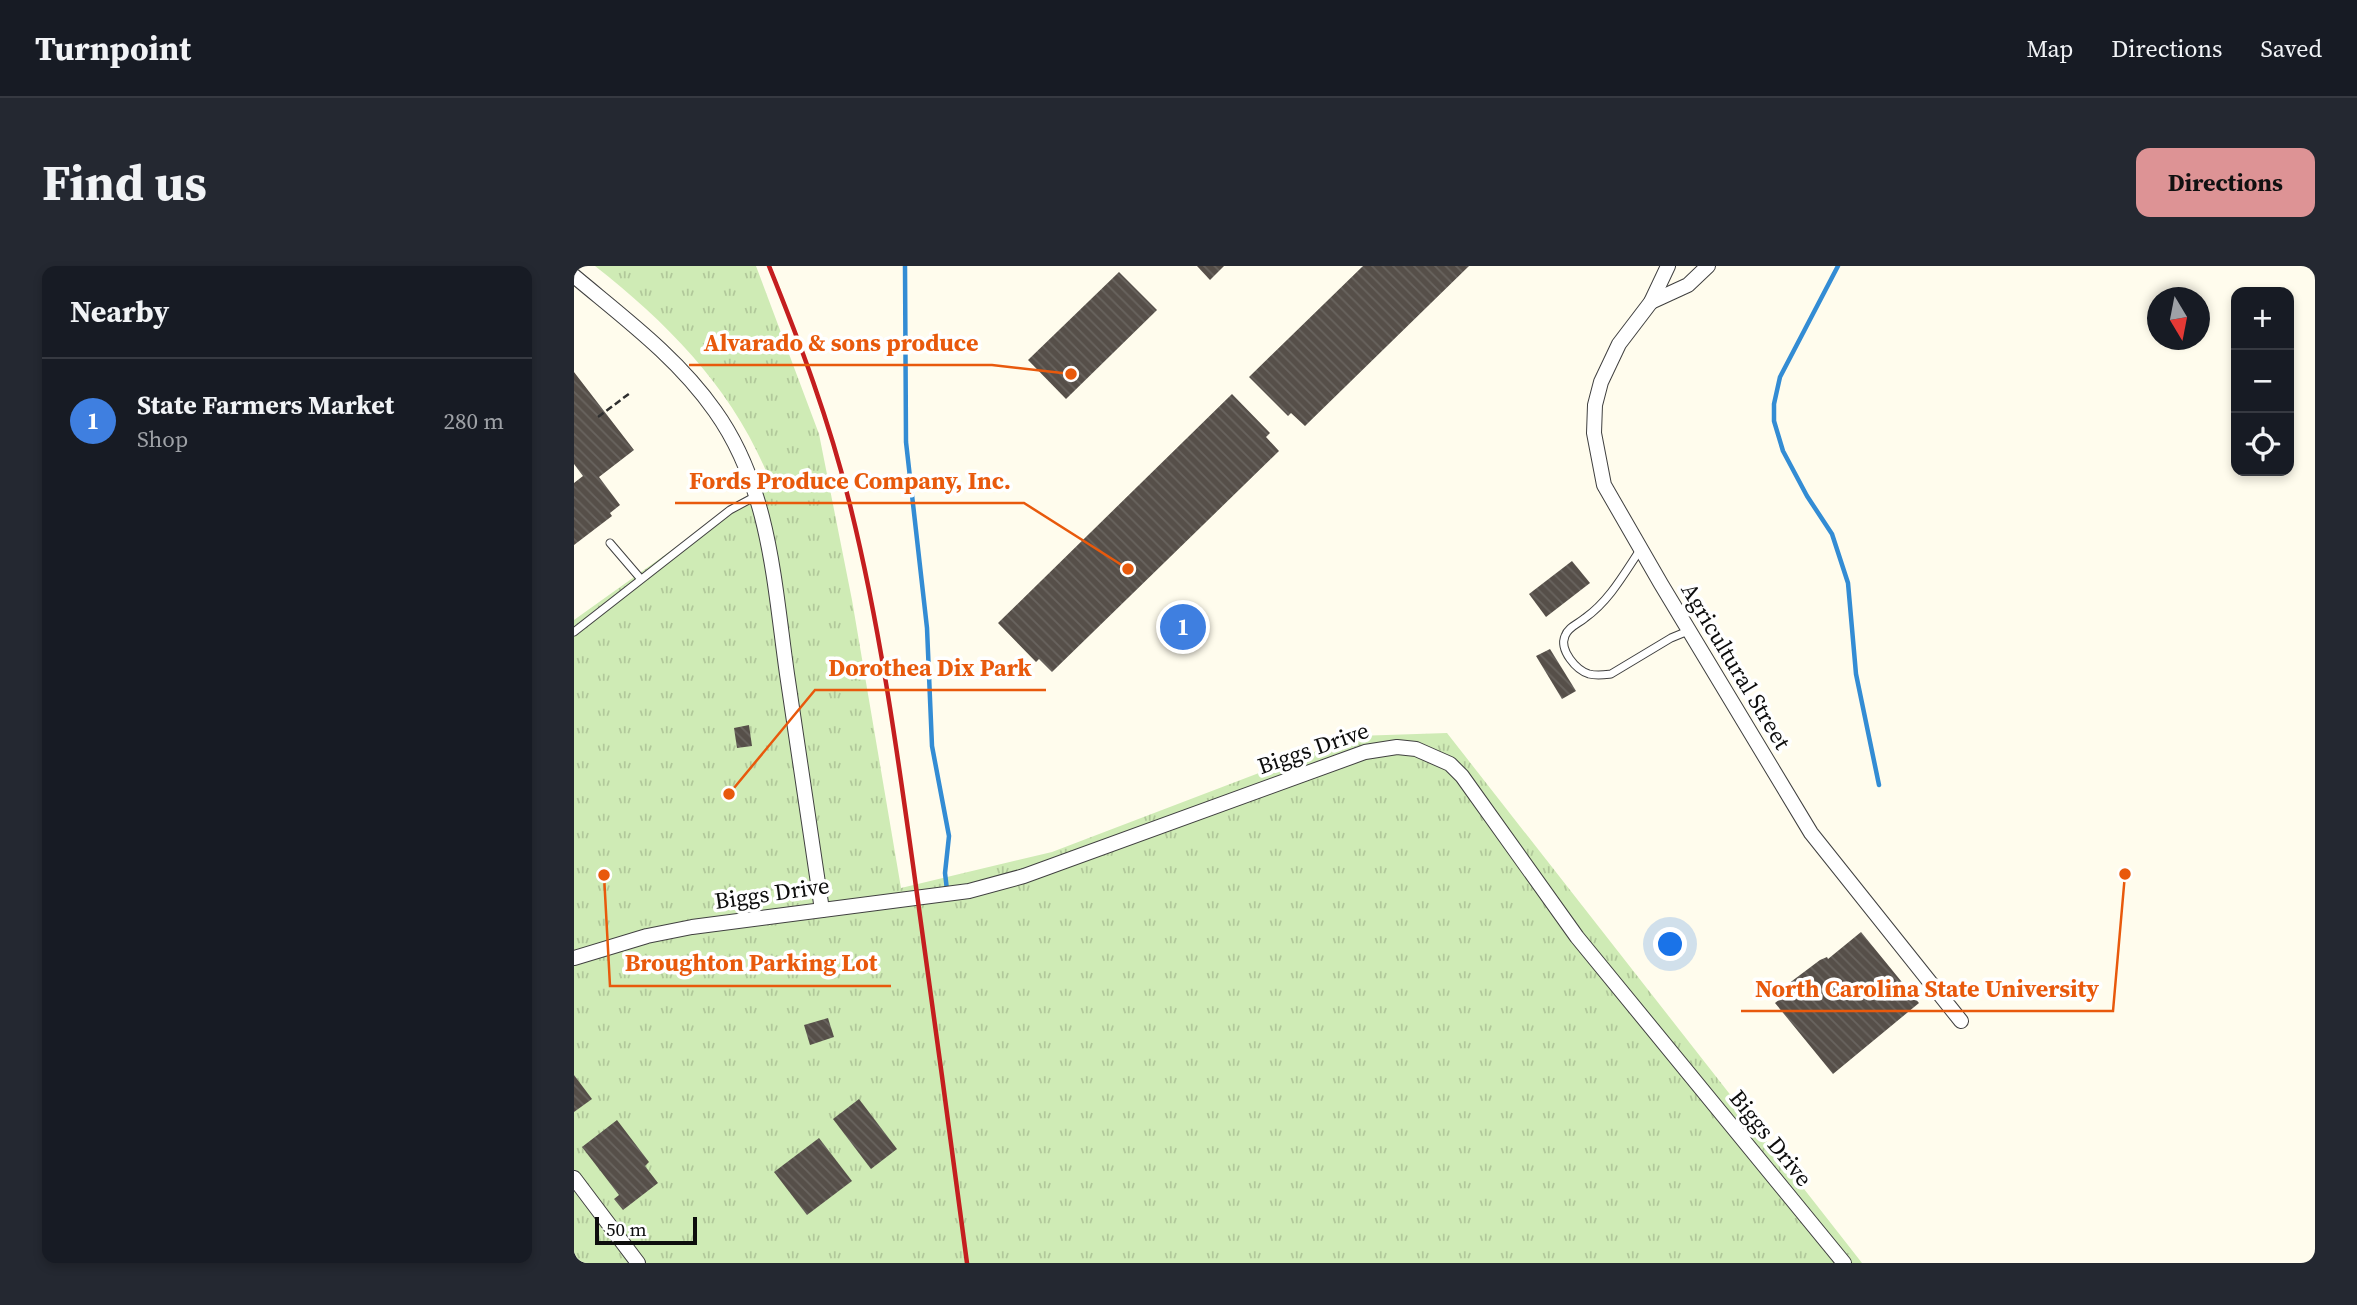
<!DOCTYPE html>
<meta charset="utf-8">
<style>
:root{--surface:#171b24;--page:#242831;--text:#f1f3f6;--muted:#9ea1a6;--line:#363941;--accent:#dd9395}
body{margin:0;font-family:"Source Serif 4",serif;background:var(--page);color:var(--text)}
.controls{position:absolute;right:21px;top:21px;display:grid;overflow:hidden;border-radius:14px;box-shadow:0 4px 10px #0003}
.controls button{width:63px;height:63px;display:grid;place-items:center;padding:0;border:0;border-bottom:2px solid var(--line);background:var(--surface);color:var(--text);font:35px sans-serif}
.compass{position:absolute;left:1573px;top:21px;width:63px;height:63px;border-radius:50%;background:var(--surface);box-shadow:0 4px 10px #0003;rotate:170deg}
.scale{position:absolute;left:21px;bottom:18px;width:102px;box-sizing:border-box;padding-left:7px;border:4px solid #0d0d0d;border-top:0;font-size:19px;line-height:24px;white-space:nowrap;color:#0d0d0d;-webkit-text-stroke:5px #fff;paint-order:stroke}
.you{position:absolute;left:1097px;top:679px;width:24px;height:24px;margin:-18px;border:5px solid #fff;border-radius:50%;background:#1a73e8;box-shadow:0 0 0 10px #1a73e833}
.badge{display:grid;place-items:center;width:46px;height:46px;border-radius:50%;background:var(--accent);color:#fff;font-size:23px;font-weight:700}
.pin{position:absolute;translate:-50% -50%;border:4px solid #fff;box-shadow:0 2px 7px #0006}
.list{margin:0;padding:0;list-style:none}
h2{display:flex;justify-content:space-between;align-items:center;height:91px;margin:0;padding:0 28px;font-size:30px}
h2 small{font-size:23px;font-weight:400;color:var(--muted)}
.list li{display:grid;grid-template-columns:46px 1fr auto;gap:21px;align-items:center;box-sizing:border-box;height:126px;padding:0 28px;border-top:2px solid var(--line)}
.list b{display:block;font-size:26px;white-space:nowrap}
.list p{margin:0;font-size:23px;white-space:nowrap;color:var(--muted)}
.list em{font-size:23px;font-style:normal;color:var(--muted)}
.icon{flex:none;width:38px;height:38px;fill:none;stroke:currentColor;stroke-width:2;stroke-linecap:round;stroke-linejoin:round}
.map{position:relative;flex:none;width:1741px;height:997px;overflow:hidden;border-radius:14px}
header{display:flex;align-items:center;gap:42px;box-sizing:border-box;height:98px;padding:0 35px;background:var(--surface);border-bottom:2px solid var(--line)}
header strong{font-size:33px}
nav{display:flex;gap:38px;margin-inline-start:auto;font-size:24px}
.intro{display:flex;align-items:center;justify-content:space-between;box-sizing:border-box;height:168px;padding:0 42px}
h1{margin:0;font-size:49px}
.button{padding:18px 32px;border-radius:14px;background:var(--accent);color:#111;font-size:24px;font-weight:700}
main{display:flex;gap:42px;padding:0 42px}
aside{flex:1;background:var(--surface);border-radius:14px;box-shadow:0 4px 10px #0003}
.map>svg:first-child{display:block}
.park{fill:url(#park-tufts)}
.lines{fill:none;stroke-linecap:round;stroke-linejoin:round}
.stream{stroke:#338cd4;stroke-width:4.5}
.building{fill:url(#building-back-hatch)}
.service-casing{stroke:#404040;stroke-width:9}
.minor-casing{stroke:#404040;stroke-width:16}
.path{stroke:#2f2f2f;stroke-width:2.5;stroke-dasharray:7 3.5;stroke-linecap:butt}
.service{stroke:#fff;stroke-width:7}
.minor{stroke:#fff;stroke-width:14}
.rail{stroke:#c41e1f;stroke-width:4.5}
.labels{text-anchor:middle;stroke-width:7;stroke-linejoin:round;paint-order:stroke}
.street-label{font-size:23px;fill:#0d0d0d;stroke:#fff}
.leader{fill:none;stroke:#e8590c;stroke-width:2.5}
.callout-dot{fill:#e8590c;stroke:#fff;stroke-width:2.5}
.callout-label{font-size:24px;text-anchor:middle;font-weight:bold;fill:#e8590c;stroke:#fff;stroke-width:7;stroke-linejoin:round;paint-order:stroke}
</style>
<header>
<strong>Turnpoint</strong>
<nav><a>Map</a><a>Directions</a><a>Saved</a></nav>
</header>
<div class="intro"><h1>Find us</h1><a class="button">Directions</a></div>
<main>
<aside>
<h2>Nearby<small></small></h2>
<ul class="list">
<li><span class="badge" style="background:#3f7fe0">1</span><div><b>State Farmers Market</b><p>Shop</p></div><em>280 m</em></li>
</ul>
</aside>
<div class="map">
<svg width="1741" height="997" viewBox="0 0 1741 997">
<defs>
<pattern id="park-tufts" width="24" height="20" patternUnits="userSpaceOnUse" patternTransform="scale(1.75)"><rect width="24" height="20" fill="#cfebb5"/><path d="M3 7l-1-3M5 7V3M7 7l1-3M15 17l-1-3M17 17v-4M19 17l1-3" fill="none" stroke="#b1c89a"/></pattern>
<pattern id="building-back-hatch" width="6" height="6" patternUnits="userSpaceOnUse" patternTransform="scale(1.75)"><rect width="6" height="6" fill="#564f49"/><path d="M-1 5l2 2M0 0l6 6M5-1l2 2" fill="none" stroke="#69645f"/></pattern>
</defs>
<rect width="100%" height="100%" fill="#fffced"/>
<!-- park -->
<path class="park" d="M21,0h161l63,168 33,166 49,288 151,-36 304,-116 91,-3 415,530h-1288v-643l172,-123 25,-14c-36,-92 -100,-157 -176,-217z"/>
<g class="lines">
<!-- stream -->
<g class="stream">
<polyline points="331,0 332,176 353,362 358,480 375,570 371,607 373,624"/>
<polyline points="1264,0 1206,111 1200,138 1200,155 1209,185 1233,230 1258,268 1274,317 1282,408 1305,519"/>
</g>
</g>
<!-- building -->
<g class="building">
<polygon points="623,0 650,0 636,14"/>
<polygon points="789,0 895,0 731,160 717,147 714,150 675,111"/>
<polygon points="545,6 583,44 492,133 454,94"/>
<polygon points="0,106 60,184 25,211 46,239 36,247 38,250 0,279 0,217 9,210 0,198"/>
<polygon points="658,128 696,167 692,171 705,185 478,406 465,393 462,396 424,357"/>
<polygon points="998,295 1016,317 972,351 955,328"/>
<polygon points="976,383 1002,425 988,433 962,390"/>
<polygon points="175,459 178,480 163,482 160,462"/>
<polygon points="1287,666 1345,737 1259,808 1201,737 1217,724 1214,718 1246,694 1253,691 1254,693"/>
<polygon points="254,752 260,771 236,779 230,759"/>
<polygon points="0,809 18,833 0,846"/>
<polygon points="285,833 323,883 297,903 259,853"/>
<polygon points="43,854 75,896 71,900 84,917 49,944 40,933 45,929 8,881"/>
<polygon points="245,872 278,915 233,949 200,906"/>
</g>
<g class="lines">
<defs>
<g id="service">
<polyline points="36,277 66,312"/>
<path d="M1066,284c-16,24 -31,51 -55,68 -7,6 -17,9 -20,18 -6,14 11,34 24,38 8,2 14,1 22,0l60,-36 17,-7"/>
<polyline points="0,366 156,244 182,230"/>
</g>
<g id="minor">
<polyline points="1094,0 1077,36 1045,78 1027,116 1021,139 1020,167 1030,219 1087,318 1237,567 1387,755"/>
<path d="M0,10c50,42 103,81 141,135 55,77 59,172 72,263 11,78 23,157 35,236"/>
<polyline points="1077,36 1114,19 1134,0"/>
<polyline points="0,692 73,670 118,661 395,625 450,610 791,486 823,481 842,483 876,498 888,510 1003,671 1270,997"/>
<polyline points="0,912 64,997"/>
</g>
</defs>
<!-- service casing -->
<use href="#service" class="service-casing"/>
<!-- minor casing -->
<use href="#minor" class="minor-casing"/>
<!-- path -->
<polyline class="path" points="24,151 56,127"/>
<!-- service -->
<use href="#service" class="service"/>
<!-- minor -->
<use href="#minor" class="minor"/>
<!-- rail -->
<path class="rail" d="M195,0c31,77 60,154 80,235 30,120 47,242 64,364 19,133 36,265 54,398"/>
</g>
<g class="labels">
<!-- street labels -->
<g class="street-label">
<text transform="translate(1162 400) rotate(59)" y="8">Agricultural Street</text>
<text transform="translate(739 482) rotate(-19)" y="8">Biggs Drive</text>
<text transform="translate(198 627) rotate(-8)" y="8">Biggs Drive</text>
<text transform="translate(1197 872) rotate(51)" y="8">Biggs Drive</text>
</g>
</g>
<!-- callouts -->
<path class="leader" d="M497 108L418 99H115M554 303L450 237H101M155 528L241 424H472M30 609L36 720H317M1551 608L1539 745H1167"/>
<g class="callout-dot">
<circle cx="497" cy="108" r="7"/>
<circle cx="554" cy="303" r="7"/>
<circle cx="155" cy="528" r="7"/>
<circle cx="30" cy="609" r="7"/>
<circle cx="1551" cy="608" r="7"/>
</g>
<g class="callout-label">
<text x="267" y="85">Alvarado &amp; sons produce</text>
<text x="276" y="223">Fords Produce Company, Inc.</text>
<text x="356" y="410">Dorothea Dix Park</text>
<text x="177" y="705">Broughton Parking Lot</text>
<text x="1353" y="731">North Carolina State University</text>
</g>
</svg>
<div class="controls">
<button>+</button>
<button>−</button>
<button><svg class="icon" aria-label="locate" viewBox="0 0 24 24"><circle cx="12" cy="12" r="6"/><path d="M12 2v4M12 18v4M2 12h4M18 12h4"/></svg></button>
</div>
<svg class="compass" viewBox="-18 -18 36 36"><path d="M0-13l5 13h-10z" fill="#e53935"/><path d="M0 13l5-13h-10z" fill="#9ea1a6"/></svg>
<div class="scale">50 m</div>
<div class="you"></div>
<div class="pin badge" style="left:609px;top:361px;background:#3f7fe0">1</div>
</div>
</main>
